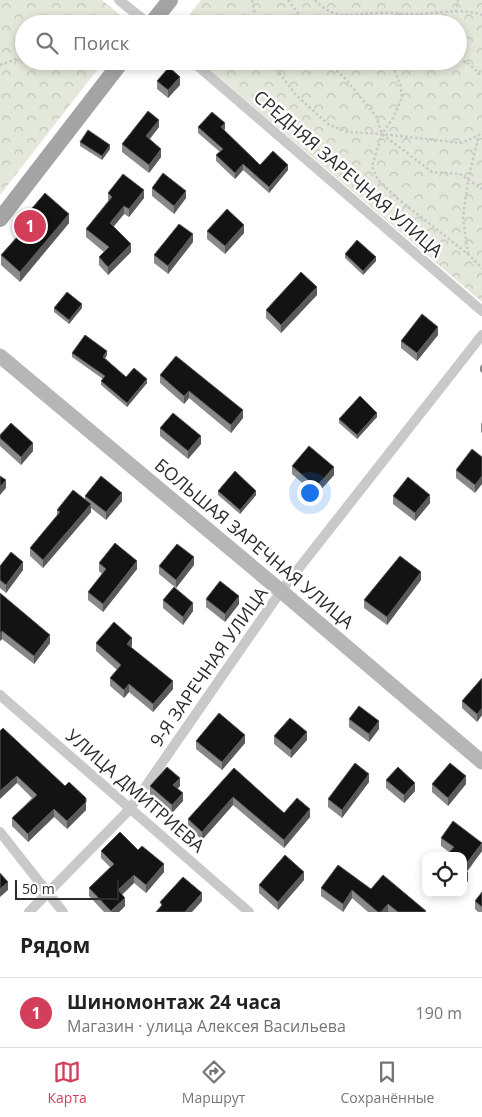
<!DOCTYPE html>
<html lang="ru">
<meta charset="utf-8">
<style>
:root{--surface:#fff;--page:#f6f6f6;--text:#222;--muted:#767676;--line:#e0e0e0;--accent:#d33e5b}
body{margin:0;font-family:"Open Sans",sans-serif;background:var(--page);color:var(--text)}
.controls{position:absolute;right:15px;bottom:15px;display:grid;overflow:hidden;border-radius:10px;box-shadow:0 2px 8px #0003}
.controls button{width:45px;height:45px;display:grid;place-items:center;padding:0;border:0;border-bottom:1px solid var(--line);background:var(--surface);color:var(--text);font:25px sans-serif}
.scale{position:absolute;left:15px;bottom:12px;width:104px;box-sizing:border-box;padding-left:5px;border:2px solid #2c2c2c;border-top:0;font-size:14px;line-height:18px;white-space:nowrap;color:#2c2c2c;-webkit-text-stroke:4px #fff;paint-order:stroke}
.you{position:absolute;left:309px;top:492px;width:18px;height:18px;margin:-12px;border:4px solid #fff;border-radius:50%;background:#1a73e8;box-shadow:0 0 0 8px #1a73e833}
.badge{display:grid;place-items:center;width:32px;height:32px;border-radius:50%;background:var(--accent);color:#fff;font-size:16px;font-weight:700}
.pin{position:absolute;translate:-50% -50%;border:2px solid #fff;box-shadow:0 1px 5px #0006}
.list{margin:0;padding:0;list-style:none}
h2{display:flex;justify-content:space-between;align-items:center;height:65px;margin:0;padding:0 20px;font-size:21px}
h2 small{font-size:16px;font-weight:400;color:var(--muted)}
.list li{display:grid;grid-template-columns:32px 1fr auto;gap:15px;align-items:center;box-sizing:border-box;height:70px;padding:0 20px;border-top:1px solid var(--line)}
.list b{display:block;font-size:19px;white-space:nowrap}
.list p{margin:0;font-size:16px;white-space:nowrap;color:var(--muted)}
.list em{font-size:16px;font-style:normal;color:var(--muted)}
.icon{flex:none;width:28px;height:28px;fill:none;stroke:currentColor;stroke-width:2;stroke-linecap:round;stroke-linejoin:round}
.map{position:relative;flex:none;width:482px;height:912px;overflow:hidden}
.search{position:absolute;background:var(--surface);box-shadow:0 2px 8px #0003;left:15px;right:15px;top:15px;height:55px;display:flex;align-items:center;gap:12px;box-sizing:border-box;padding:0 18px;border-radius:28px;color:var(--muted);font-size:19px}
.sheet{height:135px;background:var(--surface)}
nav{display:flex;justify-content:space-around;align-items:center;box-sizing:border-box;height:70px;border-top:1px solid var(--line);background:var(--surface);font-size:14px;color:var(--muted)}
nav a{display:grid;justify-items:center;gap:2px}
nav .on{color:var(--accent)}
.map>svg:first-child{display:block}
.forest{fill:url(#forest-crowns)}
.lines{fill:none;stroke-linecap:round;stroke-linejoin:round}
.path{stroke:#c9c9c9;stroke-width:2.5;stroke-dasharray:2.5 2.5;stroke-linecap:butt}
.street{stroke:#c9c9c9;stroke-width:10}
.secondary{stroke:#b6b6b6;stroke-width:15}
.primary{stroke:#a4a4a4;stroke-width:16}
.wall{fill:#898989}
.shaded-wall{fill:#5a5a5a}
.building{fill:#131313;stroke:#5a5a5a}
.labels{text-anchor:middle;stroke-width:5;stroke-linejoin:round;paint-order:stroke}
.street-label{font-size:18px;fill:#2c2c2c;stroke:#fff}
</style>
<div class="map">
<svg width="482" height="912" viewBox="0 0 482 912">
<defs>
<pattern id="forest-crowns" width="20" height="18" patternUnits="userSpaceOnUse" patternTransform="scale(1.25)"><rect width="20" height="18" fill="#e3e8da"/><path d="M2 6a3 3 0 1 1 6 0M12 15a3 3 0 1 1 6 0" fill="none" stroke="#c3c7bb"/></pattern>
</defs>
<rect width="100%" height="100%" fill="#fff"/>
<!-- forest -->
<g class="forest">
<polygon points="0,0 102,0 131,24 24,24 24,61 104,61 0,195"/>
<polygon points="201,0 482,0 482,302 200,61 458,61 458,24 182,24"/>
</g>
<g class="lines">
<!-- path -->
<g class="path">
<polyline points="252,0 257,24"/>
<polyline points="288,0 306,24"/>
<path d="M315,0c20,22 38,13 64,13 14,-1 28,2 42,1 20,-1 42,-6 61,1"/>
<polyline points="456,12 458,0"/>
<polyline points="111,24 124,19"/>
<polyline points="386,24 401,13 405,24"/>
<polyline points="458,60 467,62 482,76"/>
<polyline points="270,61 296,95 328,124 347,132 382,134 462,143 479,135"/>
<polyline points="325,61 343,76 376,116 382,134 432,172 460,174 482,189"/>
<polyline points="391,61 401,87 402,98 393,118 382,134 372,166 378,180 398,199 468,254 482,268"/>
<polyline points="0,65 24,56"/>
<polyline points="468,254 463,217 468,180 479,135 482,132"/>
</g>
<!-- street -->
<g class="street">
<polyline points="119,0 149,24"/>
<polyline points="192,61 482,311"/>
<polyline points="0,695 249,912"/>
<polyline points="0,832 63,912"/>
<polyline points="29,912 130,809 281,591 482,335"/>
</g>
<!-- secondary -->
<polyline class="secondary" points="0,356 281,591 482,762"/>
<!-- primary -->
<g class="primary">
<polyline points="151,24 170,0"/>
<polyline points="0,219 122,61"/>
</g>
</g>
<!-- wall -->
<g class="wall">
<polygon points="157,81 180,85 168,98 157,89"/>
<polygon points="159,127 149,139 161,157 149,173 122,152 122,144"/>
<polygon points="198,127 225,129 224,130 260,165 288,170 269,193 243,170 235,179 216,161 216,155 220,152 198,133"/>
<polygon points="80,142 110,149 102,160 80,146"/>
<polygon points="152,188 186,198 174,214 152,196"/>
<polygon points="108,193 144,198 129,217 124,214 113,227 131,252 108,275 99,265 99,257 104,252 86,237 86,229 108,201"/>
<polygon points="21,221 69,223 20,282 1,265 1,255 22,231 21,231"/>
<polygon points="207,231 244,233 225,254 207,239"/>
<polygon points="193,242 168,274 154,263 154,255"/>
<polygon points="345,254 376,261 363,275 345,258"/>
<polygon points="317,295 281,333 266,318 266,310"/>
<polygon points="54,308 82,308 69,324 54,312"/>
<polygon points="438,335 417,361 401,348 401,341"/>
<polygon points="72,353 107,355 105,358 126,377 147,383 127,407 101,385 101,381 103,379 72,357"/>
<polygon points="482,364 482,373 480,371 480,367"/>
<polygon points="160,375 243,418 231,433 189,398 184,404 160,383"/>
<polygon points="377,417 357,439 339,423 339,419"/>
<polygon points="482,422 482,433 481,432 481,424"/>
<polygon points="160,428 201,444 188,459 160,436"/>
<polygon points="0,435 33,451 21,465 0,446"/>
<polygon points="482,457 475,493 456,478 456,470"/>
<polygon points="292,466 334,475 316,495 292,474"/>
<polygon points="218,491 256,495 240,514 218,495"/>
<polygon points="85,496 122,501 106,520 91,508 91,512 43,568 30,556 30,548 57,515 57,510 85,500"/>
<polygon points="393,496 430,503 415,521 393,504"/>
<polygon points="99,563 137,569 103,612 88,600 88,592 102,574 99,571"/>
<polygon points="194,565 176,588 159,574 159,566"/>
<polygon points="0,566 23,570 6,593 0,588"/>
<polygon points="421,580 387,625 364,608 364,600"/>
<polygon points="0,593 50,643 34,664 2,639 0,641"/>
<polygon points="206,599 239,604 225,622 206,607"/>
<polygon points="163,600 193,611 183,625 163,608"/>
<polygon points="96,643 132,646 131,647 173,689 153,712 129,692 124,698 110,686 110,678 117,670 96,651"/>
<polygon points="482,678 482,715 477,722 462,708 462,701"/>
<polygon points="349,719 379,729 369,742 349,727"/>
<polygon points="0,731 86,810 67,829 54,817 28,842 12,826 12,818 32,798 17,783"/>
<polygon points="274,736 307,740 291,758 274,744"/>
<polygon points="196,741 245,743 222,770 196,749"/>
<polygon points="234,768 284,813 310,817 284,848 233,805 202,840 188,827 188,819"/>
<polygon points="386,780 415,791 404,803 386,788"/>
<polygon points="369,782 342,818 328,807 328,799"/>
<polygon points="432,784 466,784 448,806 432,792"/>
<polygon points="150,786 180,786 177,789 183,801 172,813 150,794"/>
<polygon points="441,838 482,843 482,851 467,872 468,881 449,852 441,846"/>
<polygon points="138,850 164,872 146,893 134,883 122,895 125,906 119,912 104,912 89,896 89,888 110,867 101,858 101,851"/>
<polygon points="304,880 278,910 259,893 259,885"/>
<polygon points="321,888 371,889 426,912 368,912 352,898 343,912 321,896"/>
<polygon points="482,892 482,912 478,912 475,909 475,901"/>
</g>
<!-- shaded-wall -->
<g class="shaded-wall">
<polygon points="180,77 180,85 168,98 168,90"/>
<polygon points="159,120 159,127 146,144 146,136"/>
<polygon points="225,123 225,129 221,133 221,127"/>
<polygon points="110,145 110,149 102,160 102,156"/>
<polygon points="161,149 161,157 149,173 149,165"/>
<polygon points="243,164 243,170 235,179 235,173"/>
<polygon points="288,165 288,170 269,193 269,187"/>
<polygon points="144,190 144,198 129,217 129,209"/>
<polygon points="186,191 186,198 174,214 174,206"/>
<polygon points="124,206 124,214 110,231 110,223"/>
<polygon points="69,214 69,223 20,282 20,272"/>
<polygon points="244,225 244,233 225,254 225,246"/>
<polygon points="193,234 193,242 168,274 168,266"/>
<polygon points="131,244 131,252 108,275 108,267"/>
<polygon points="376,257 376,261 363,275 363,271"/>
<polygon points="317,287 317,295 281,333 281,325"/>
<polygon points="82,304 82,308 69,324 69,320"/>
<polygon points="438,327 438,335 417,361 417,353"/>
<polygon points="107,351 107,355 103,361 103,357"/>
<polygon points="147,379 147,383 127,407 127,403"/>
<polygon points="189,391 189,398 184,404 184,396"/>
<polygon points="243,410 243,418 231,433 231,425"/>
<polygon points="377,413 377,417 357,439 357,435"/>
<polygon points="201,436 201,444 188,459 188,451"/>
<polygon points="33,443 33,451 21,465 21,457"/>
<polygon points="334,467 334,475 316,495 316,487"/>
<polygon points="482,476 482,484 475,493 475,485"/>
<polygon points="6,480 6,488 0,495 0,487"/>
<polygon points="256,491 256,495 240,514 240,510"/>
<polygon points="122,493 122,501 106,520 106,512"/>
<polygon points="430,495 430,503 415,521 415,513"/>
<polygon points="91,504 91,512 43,568 43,560"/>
<polygon points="194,557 194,565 176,588 176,580"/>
<polygon points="137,561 137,569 103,612 103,604"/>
<polygon points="23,562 23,570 6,593 6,585"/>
<polygon points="421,572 421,580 387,625 387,617"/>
<polygon points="239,596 239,604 225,622 225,614"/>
<polygon points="193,603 193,611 183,625 183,617"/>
<polygon points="2,631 2,639 0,641 0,634"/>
<polygon points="50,635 50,643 34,664 34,656"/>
<polygon points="132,638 132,646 127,651 127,644"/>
<polygon points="173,681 173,689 153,712 153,704"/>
<polygon points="129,684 129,692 124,698 124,690"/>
<polygon points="482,708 482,715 477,722 477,714"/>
<polygon points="379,721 379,729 369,742 369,734"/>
<polygon points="307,732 307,740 291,758 291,750"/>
<polygon points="245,735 245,743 222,770 222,762"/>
<polygon points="369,774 369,782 342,818 342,810"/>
<polygon points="17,776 17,783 0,799 0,791"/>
<polygon points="466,776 466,784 448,806 448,798"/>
<polygon points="180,778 180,786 173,793 173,785"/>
<polygon points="415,783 415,791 404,803 404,795"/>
<polygon points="183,793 183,801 172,813 172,805"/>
<polygon points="233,797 233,805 202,840 202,832"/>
<polygon points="86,802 86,810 67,829 67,821"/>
<polygon points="54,809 54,817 28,842 28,834"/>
<polygon points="310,809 310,817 284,848 284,840"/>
<polygon points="482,844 482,851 463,876 463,868"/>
<polygon points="164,864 164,872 146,893 146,885"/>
<polygon points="304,872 304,880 278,910 278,902"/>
<polygon points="468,873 468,881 463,887 463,879"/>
<polygon points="134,875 134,883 118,898 118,890"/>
<polygon points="8,882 8,890 0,897 0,889"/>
<polygon points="352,890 352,898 343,912 343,904"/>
<polygon points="202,893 202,901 192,912 185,912"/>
<polygon points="125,898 125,906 119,912 111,912"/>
<polygon points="388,904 388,912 381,912"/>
</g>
<!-- building -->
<g class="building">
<polygon points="169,67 180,77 168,90 157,81"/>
<polygon points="148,111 159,120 146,136 161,149 149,165 122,144"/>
<polygon points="212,112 225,123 221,127 260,165 273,151 288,165 269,187 243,164 235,173 216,155 223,149 198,127"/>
<polygon points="88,130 110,145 102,156 80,142"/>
<polygon points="163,173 186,191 174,206 152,188"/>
<polygon points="123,174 144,190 129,209 124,206 110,223 131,244 108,267 99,257 109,247 86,229 112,197 108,193"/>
<polygon points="45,193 69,214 20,272 1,255 27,226 21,221"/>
<polygon points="227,209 244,225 225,246 207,231"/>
<polygon points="179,224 193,234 168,266 154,255"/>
<polygon points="357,240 376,257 363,271 345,254"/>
<polygon points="301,272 317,287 281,325 266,310"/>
<polygon points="67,292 82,304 69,320 54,308"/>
<polygon points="422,314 438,327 417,353 401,341"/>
<polygon points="85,335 107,351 103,357 126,377 134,368 147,379 127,403 101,381 105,376 72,353"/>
<polygon points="176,356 243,410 231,425 189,391 184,396 160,375"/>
<polygon points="360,396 377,413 357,435 339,419"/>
<polygon points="173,413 201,436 188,451 160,428"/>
<polygon points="11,423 33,443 21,457 0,438 0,435"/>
<polygon points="309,446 334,467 316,487 292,466"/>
<polygon points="472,449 482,457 482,476 475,485 456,470"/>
<polygon points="235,471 256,491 240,510 218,491"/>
<polygon points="0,476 6,480 0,487"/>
<polygon points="101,476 122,493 106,512 85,496"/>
<polygon points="408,477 430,495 415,513 393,496"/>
<polygon points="73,490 91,504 43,560 30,548 60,512 57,510"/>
<polygon points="115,543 137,561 103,604 88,592 106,569 99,563"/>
<polygon points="177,544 194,557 176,580 159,566"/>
<polygon points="11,552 23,562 6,585 0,580 0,566"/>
<polygon points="400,556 421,572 387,617 364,600"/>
<polygon points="220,581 239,596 225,614 206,599"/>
<polygon points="174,587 193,603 183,617 163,600"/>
<polygon points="0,593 50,635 34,656 2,631 0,634"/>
<polygon points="114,622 132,638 127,644 173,681 153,704 129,684 124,690 110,678 121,665 96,643"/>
<polygon points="482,678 482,708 477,714 462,701"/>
<polygon points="359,706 379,721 369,734 349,719"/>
<polygon points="219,713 245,735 222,762 196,741"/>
<polygon points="290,718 307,732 291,750 274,736"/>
<polygon points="3,728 65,786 69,782 86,798 86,802 67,821 54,809 28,834 12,818 37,795 17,776 0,791 0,731"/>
<polygon points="355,763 369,774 342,810 328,799"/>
<polygon points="450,763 466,776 448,798 432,784"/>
<polygon points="167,767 180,778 173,785 183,793 172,805 150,786"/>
<polygon points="398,767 415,783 404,795 386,780"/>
<polygon points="234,768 284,813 297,798 310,809 284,840 233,797 202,832 188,819"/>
<polygon points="453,821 482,843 463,868 463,856 446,856 454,847 441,838"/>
<polygon points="120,832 138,850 142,846 164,864 146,885 134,875 118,890 125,898 111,911 89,888 114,864 101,851"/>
<polygon points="285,855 304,872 278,902 259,885"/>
<polygon points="338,865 371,889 383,875 426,911 425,912 398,912 388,904 381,912 378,912 352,890 343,904 321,888"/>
<polygon points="463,869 468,873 463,879"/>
<polygon points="0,873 8,882 0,889"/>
<polygon points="183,877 202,893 185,912 156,912 162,905 160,902"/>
<polygon points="482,892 482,907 475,901"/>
</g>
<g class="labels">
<!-- street labels -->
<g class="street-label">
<text transform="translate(348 174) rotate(41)" y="6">СРЕДНЯЯ ЗАРЕЧНАЯ УЛИЦА</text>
<text transform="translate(254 544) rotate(40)" y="6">БОЛЬШАЯ ЗАРЕЧНАЯ УЛИЦА</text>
<text transform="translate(209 667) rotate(-55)" y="6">9-Я ЗАРЕЧНАЯ УЛИЦА</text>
<text transform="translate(135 791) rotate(41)" y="6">УЛИЦА ДМИТРИЕВА</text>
</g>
</g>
</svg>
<div class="controls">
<button><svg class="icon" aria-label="locate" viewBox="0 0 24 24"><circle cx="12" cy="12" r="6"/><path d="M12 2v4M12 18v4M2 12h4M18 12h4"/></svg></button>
</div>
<div class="scale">50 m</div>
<div class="you"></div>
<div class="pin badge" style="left:30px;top:226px">1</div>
<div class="search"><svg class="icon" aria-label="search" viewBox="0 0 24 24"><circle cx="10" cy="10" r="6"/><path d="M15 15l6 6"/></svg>Поиск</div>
</div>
<section class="sheet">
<h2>Рядом<small></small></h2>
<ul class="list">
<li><span class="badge">1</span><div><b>Шиномонтаж 24 часа</b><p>Магазин · улица Алексея Васильева</p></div><em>190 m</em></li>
</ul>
</section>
<nav>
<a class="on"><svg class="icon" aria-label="map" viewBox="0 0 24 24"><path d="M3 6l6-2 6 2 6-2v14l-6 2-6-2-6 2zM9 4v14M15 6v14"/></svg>Карта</a>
<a><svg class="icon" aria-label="directions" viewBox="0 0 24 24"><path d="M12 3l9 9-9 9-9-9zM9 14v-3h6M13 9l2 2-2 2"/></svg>Маршрут</a>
<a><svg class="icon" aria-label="saved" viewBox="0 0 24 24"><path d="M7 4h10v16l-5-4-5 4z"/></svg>Сохранённые</a>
</nav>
